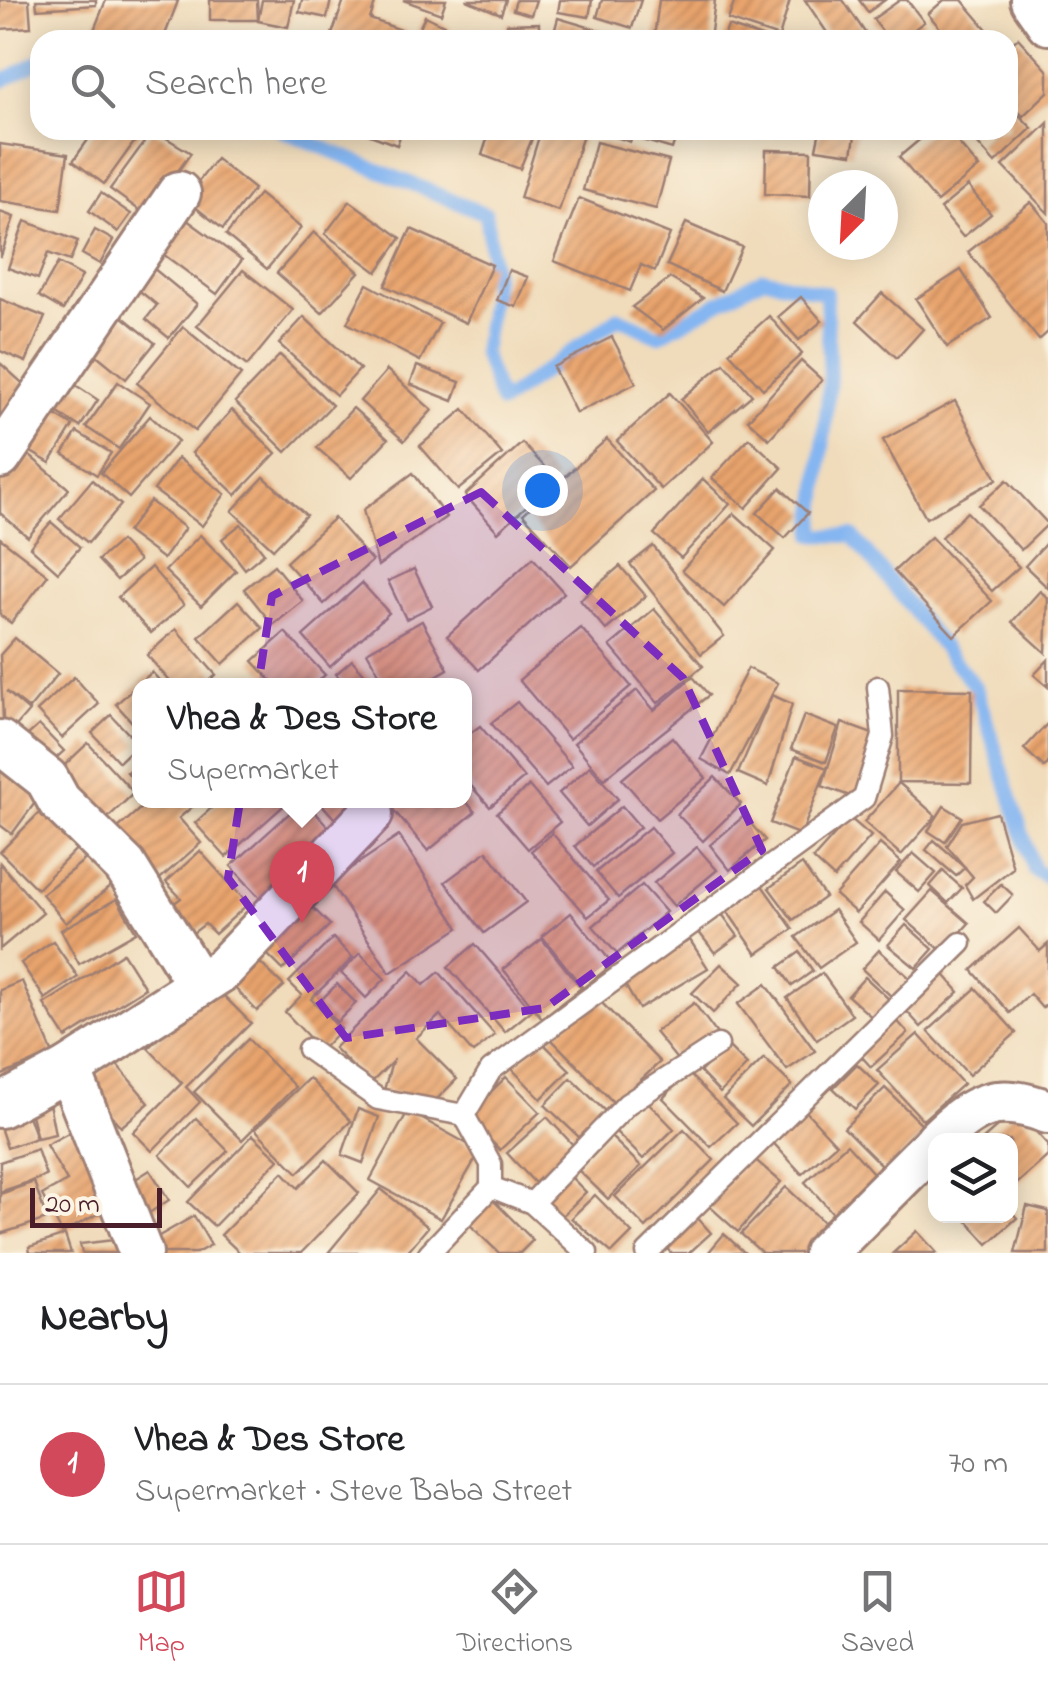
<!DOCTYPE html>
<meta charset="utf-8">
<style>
:root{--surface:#fff;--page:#f6f6f6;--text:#202124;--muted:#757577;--line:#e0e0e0;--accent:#d1495b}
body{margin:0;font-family:"Indie Flower",sans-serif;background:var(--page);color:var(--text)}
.controls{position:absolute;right:30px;bottom:30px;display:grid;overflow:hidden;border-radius:20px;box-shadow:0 5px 25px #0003}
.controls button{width:90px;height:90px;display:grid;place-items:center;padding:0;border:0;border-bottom:2px solid var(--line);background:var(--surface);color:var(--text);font:50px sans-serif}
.compass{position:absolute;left:808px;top:170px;width:90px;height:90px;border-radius:50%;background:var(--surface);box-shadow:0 5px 25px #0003;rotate:204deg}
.scale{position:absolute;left:30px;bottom:25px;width:132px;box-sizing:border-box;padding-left:10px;border:5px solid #4a1f2b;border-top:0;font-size:28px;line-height:35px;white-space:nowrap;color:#4a1f2b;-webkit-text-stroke:8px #fcf5e5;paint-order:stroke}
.you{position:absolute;left:542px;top:490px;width:35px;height:35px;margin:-25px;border:8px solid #fff;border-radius:50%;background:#1a73e8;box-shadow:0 0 0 15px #1a73e833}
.badge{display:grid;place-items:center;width:65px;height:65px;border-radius:50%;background:var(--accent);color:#fff;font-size:32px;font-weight:700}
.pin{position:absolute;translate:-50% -82px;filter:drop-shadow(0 2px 5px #0008)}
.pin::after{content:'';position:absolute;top:52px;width:35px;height:30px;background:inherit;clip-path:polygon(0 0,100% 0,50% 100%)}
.popup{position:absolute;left:132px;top:678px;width:340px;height:130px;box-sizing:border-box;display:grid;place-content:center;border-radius:20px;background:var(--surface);filter:drop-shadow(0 2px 8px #0005);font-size:32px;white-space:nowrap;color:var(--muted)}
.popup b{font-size:38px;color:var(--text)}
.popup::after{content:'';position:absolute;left:50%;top:100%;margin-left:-20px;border:20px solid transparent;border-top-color:var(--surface)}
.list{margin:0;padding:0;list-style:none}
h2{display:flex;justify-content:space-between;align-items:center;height:130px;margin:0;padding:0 40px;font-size:42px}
h2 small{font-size:32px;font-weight:400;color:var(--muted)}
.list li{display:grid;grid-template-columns:65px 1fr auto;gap:30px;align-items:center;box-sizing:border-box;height:160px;padding:0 40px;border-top:2px solid var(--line)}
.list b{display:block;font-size:38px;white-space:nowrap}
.list p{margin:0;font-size:32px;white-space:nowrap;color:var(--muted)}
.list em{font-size:32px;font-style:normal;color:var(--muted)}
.icon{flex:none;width:55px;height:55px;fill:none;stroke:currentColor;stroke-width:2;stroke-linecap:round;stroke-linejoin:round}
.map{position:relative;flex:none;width:1048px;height:1253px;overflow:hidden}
.search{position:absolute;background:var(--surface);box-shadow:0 5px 25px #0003;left:30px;right:30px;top:30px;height:110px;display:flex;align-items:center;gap:25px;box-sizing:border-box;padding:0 35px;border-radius:30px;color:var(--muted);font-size:38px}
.sheet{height:290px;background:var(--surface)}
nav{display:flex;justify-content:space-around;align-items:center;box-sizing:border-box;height:140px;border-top:2px solid var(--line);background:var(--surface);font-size:28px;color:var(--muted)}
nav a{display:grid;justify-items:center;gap:5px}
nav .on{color:var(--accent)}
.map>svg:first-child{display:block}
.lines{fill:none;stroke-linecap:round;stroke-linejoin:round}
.stream{stroke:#85b6f1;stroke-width:14}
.building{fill:url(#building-hatch)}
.lane-casing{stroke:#9d7e73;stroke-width:25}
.street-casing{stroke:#9d7e73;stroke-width:48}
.lane{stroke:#fff;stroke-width:20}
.street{stroke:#fff;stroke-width:42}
.marked{fill:#7b2cbf;fill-opacity:0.2;stroke:#7b2cbf;stroke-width:8;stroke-dasharray:20 12;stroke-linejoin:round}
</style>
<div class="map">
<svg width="1048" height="1253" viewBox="0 0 1048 1253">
<defs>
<pattern id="building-hatch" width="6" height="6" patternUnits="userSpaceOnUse" patternTransform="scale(2.5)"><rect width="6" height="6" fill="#e9a46d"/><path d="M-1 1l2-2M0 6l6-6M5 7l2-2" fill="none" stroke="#bf855a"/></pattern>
</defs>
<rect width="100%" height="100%" fill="#fcf5e5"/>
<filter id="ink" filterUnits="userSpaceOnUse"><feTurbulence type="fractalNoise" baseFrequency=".01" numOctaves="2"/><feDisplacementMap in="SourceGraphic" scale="20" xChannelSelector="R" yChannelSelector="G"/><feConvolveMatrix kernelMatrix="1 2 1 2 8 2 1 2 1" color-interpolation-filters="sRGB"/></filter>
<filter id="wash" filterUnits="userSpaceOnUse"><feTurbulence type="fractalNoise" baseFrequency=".0048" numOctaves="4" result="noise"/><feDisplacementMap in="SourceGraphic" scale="40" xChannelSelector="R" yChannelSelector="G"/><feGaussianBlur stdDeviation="2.25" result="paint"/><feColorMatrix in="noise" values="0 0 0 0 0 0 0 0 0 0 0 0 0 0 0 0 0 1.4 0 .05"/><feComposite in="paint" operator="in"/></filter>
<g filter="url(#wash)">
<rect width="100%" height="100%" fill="#f0dcbb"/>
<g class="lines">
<!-- stream -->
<g class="stream">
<polyline points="0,82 40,61"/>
<polyline points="280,130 486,214 494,277 483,353 501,403 619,317 658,336 763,278 826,293 830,377 814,535 853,536 976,688 1034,870 1048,878"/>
</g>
</g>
<g id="blocks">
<!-- building -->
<g class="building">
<polygon points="0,0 29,0 31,27 0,29"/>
<polygon points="36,0 96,0 96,5 37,9"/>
<polygon points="106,0 175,0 178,1 163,40 90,40"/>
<polygon points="210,0 257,0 258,20 210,20"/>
<polygon points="262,0 294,0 288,27 258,21"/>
<polygon points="302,0 331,0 327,18 299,12"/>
<polygon points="344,0 376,0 370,19 407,32 404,40 330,40"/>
<polygon points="403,0 446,0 441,14"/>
<polygon points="466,0 506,0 501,14"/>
<polygon points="516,0 536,0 531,15 513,10"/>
<polygon points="560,0 592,0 589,17 558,12"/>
<polygon points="602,0 641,0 632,28 597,17"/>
<polygon points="659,0 715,0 710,40 654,38"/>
<polygon points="735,0 790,0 779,37 728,20"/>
<polygon points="805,0 843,0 870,40 832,40"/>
<polygon points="859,0 885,0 868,12"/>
<polygon points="900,0 907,0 924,22 900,40 889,40 873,19"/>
<polygon points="944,0 962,0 996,40 950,40 928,14"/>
<polygon points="425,16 450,28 445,40 414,40"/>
<polygon points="558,18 602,31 600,40 552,40"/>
<polygon points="539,23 539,40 507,40 507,24"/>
<polygon points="728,26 768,39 768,40 723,40"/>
<polygon points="1018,38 1048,71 1048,92 1023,116 1008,100 1008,47"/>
<polygon points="1014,110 1032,128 995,163 978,144 993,130 1008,130 1008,115"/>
<polygon points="1048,123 1048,213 1003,166"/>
<polygon points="95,130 143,130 104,184 73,161"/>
<polygon points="153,130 191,153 146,215 110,189"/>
<polygon points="357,130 402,130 397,145"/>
<polygon points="490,130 515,130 533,136 520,169 482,155"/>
<polygon points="541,130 583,135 559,211 520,198"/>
<polygon points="596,130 634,130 630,142"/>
<polygon points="645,130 678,130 672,149 642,140"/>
<polygon points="820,130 856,130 852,154 816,149"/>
<polygon points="931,130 947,130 979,167 937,202 899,157"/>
<polygon points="596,142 669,161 656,209 583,190"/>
<polygon points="0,144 68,154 60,210 0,201"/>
<polygon points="766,150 811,151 810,196 765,194"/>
<polygon points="216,159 254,189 223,229 185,199"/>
<polygon points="968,186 991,214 963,237 940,209"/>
<polygon points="101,193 131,214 118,232 89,211"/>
<polygon points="259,194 301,228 267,269 226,235"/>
<polygon points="579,198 670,234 655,271 641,265 630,291 554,261"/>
<polygon points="350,201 401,238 377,272 325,234"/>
<polygon points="1031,202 1048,223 1048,332 1039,340 968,252"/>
<polygon points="172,209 242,260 217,294 148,243"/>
<polygon points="0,212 14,217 1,256 0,256"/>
<polygon points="25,221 78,241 70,261 48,253 38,279 8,268"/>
<polygon points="686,223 742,247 722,291 667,265"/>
<polygon points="411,229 492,265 466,323 385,286"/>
<polygon points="95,230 113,240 100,264 82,254"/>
<polygon points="314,232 359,272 322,313 277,273"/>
<polygon points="142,259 197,304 169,338 146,319 157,305 125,279"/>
<polygon points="58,263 82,276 63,310 39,296"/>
<polygon points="243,270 293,310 247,366 197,326"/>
<polygon points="509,270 528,277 516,307 497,300"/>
<polygon points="961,270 992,318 947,347 916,299"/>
<polygon points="670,278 703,298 663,330 632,307"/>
<polygon points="367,284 440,323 420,361 347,323"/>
<polygon points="882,293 923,329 897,358 857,321"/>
<polygon points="801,297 822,321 799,340 778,317"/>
<polygon points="0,299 45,317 26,362 0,351"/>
<polygon points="117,312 155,343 126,379 88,348"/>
<polygon points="769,316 802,354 763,389 729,352"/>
<polygon points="304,317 360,369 336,395 279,344"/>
<polygon points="183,327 241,375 195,431 137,383"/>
<polygon points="612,337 636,383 576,413 553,367"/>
<polygon points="280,355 332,405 286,452 235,402"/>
<polygon points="801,361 822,380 769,439 748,420"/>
<polygon points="0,363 29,389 0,422"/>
<polygon points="724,363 752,395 708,432 681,399"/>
<polygon points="417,366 460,382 453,401 410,384"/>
<polygon points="387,370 432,410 404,441 360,401"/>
<polygon points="59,374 98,400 80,427 41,402"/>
<polygon points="118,382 150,403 119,449 86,427"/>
<polygon points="670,393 713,442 661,489 617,441"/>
<polygon points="955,401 997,479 926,518 883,440"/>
<polygon points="39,405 73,426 50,463 16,443"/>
<polygon points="353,408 388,439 351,478 317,448"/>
<polygon points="464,409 502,454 458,490 420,446"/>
<polygon points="232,410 276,453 236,495 192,453"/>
<polygon points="150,416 178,441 129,498 101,473"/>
<polygon points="77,432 111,453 97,475 63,454"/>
<polygon points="749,438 782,468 746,508 712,478"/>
<polygon points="607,439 654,491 571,566 523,514"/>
<polygon points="522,443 556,479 498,532 465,495"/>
<polygon points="24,451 69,489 28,537 0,513 0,479"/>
<polygon points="178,458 225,494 202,526 154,490"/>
<polygon points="413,473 446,517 378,566 363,510"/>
<polygon points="264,477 306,515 273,549 232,511"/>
<polygon points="703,479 730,504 681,558 654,534"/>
<polygon points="92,480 121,505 88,543 59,519"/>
<polygon points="1007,480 1048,524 1021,550 979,505"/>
<polygon points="780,488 808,513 785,538 757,513"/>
<polygon points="150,501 185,528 163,559 127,532"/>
<polygon points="967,512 1019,567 992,591 941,537"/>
<polygon points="734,513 775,550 724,607 682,570"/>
<polygon points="334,518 372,561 324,604 286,562"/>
<polygon points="51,522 80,547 58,572 30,547"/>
<polygon points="241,524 264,553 245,569 222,539"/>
<polygon points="200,535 236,571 201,606 165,571"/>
<polygon points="931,537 992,601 954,636 894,571"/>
<polygon points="0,538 48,575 11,623 0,615"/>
<polygon points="120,541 139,561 117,580 98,560"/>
<polygon points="1048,541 1048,588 1025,566"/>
<polygon points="653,546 724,636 701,654 630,564"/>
<polygon points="533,558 564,593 479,670 447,636"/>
<polygon points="274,565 303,601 273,625 244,589"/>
<polygon points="620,566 646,596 606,630 580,600"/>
<polygon points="151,567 184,605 151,633 118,597"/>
<polygon points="414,569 432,606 406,619 388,581"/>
<polygon points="362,583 389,613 330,667 303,636"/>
<polygon points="1040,591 1048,598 1046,653 1012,622"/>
<polygon points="238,601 263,628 223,664 199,637"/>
<polygon points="654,609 703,666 658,703 610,646"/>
<polygon points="422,621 448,669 419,686 386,686 367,652"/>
<polygon points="581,628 631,686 569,739 519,680"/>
<polygon points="176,629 216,675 204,686 174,686 147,655"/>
<polygon points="285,632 325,675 313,686 276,686 253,661"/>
<polygon points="15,638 58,674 29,709 6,691 29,711 4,740 0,655"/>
<polygon points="352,660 375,686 346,686 336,674"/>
<polygon points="1048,660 1048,687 1034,675"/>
<polygon points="748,668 778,683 730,775 701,759"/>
<polygon points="152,672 164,686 140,686 140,731 116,704"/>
<polygon points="74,677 99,704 62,738 37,711"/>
<polygon points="693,677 709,695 604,779 574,743 637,690 654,710"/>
<polygon points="898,689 972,690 971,783 898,782"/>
<polygon points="772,695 792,704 768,786 738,773"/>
<polygon points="517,702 572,766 546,787 491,723"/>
<polygon points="111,715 138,744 119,762 92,733"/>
<polygon points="804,715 838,728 826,762 791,749"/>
<polygon points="842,723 878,736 858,799 822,786"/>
<polygon points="1048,723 1048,764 1044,767 1024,749"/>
<polygon points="39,725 64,751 42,771 17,745"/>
<polygon points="480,726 524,778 490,807 464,778 464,738"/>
<polygon points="672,737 706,778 657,819 622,779"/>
<polygon points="88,743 134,793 98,827 52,777"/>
<polygon points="0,756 48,785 12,834 0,825"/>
<polygon points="796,756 827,768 801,835 770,823"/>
<polygon points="140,762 140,788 127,772"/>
<polygon points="590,766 618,799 587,826 559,793"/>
<polygon points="715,777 741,804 703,841 677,814"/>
<polygon points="899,783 936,816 901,855 864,822"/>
<polygon points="529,786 560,822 528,849 497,813"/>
<polygon points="150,800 200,800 179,818 201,843 154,884 110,835"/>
<polygon points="220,800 290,800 226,857 195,823"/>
<polygon points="304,800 334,833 261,899 231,866"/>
<polygon points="318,800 356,800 335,819"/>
<polygon points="385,800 465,800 475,812 428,851"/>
<polygon points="49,803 86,839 37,889 0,852"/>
<polygon points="622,806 640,827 593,867 575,846"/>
<polygon points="944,806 962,817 945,842 928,831"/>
<polygon points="997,813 1013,868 973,899 965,885 973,877 947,846 962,822"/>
<polygon points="744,816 765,840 730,870 710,845"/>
<polygon points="850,818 871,836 834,878 813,859"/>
<polygon points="650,827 672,853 618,898 596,872"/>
<polygon points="552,833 609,900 588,917 531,851"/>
<polygon points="399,836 459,928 390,973 330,882"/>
<polygon points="934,840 965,867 956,876 926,850"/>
<polygon points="880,844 901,862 856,913 835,895"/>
<polygon points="697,847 717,870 674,906 654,883"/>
<polygon points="200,851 248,904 215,934 205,924 185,939 164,911 181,898 166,882"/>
<polygon points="487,851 526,902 484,933 445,882"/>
<polygon points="913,853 936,873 919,892 896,872"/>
<polygon points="87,858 111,886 66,923 42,894"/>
<polygon points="0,863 43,913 0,949"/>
<polygon points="802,864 825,897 793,920 769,888"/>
<polygon points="943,871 962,888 948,903 930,886"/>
<polygon points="761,884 793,929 757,954 725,908"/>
<polygon points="1001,884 1013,895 996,913 984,901"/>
<polygon points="642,885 666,912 617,954 593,926"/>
<polygon points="932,891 969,923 943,952 906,920"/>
<polygon points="885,892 905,910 879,940 859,922"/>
<polygon points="117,899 136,932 79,964 61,930"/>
<polygon points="308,903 330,925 283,970 261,948"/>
<polygon points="834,910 856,942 819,968 796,937"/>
<polygon points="571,913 613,964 583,988 542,936"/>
<polygon points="722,914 738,936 715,953 698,931"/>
<polygon points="906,925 933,949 916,968 888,945"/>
<polygon points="1019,928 1040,951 1048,944 1048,1003 1042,1008 1030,994 1010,1013 972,970"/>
<polygon points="333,938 353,958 311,999 341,1029 321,1050 285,1012 302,995 289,982"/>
<polygon points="542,939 581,988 542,1018 503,969"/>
<polygon points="690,940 708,968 639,1009 622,980"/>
<polygon points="53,941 78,977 45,999 21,963"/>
<polygon points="475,944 532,1010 505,1032 448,967"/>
<polygon points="879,950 911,979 894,999 862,969"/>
<polygon points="800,952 813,971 792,986 779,967"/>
<polygon points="123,953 145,988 66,1038 44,1004"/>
<polygon points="360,953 385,979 366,998 341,973"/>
<polygon points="252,955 284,986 257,1011 227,980"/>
<polygon points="721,964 742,983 713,1013 692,993"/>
<polygon points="940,970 959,992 921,1027 901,1005"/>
<polygon points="411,971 424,985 439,972 495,1035 473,1053 440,1015 416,1038 457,1079 432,1104 384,1090 392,1062 370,1084 334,1048"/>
<polygon points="822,973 852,1015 817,1040 787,998"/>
<polygon points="865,977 891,1001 875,1020 848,996"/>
<polygon points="22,981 53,1054 0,1076 0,990"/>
<polygon points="337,984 356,1003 337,1022 318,1003"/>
<polygon points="766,984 815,1051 787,1070 738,1004"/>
<polygon points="213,985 251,1023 186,1087 200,1102 152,1151 133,1132 182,1083 148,1048"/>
<polygon points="976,988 1016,1033 969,1075 928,1031"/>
<polygon points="596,997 660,1062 615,1104 551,1039"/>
<polygon points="694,1003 720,1038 683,1067 655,1032"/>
<polygon points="892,1015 908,1033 871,1067 854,1048"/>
<polygon points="918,1034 963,1084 923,1120 877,1070"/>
<polygon points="248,1039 295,1087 242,1140 194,1092"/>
<polygon points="541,1041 570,1070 541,1099 512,1069"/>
<polygon points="727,1045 747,1065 720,1093 700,1072"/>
<polygon points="764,1058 792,1085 751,1126 723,1099"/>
<polygon points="114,1061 149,1103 121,1127 86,1085"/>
<polygon points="857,1064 879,1085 855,1109 833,1088"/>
<polygon points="688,1073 737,1123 711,1147 663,1098"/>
<polygon points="506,1077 540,1112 500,1150 466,1116"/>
<polygon points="309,1078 351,1121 298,1173 255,1129"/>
<polygon points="571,1078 607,1113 581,1139 545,1105"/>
<polygon points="885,1088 928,1130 887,1171 844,1128"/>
<polygon points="644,1098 674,1129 643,1159 613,1129"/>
<polygon points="49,1103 55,1134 37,1138 29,1107"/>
<polygon points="24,1104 36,1138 7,1148 0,1127"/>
<polygon points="802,1107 836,1144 802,1174 768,1137"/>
<polygon points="358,1109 379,1117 363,1163 342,1155"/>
<polygon points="1016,1110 1048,1145 1048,1156 1010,1190 1010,1140 982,1140"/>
<polygon points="408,1111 480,1151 441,1219 370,1180"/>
<polygon points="547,1117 574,1146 535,1183 507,1153"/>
<polygon points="196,1118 228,1151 191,1187 160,1155"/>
<polygon points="684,1129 714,1160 646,1228 615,1196"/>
<polygon points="74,1130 116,1204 62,1233 42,1195 67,1181 46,1145"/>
<polygon points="608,1134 641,1166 608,1199 575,1167"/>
<polygon points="253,1135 279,1159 214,1226 188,1202"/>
<polygon points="847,1144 882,1183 840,1221 805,1182"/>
<polygon points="37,1149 46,1176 0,1192 0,1162"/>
<polygon points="751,1156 781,1182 738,1232 708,1205"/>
<polygon points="326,1160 359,1193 301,1253 240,1253 221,1235 283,1172 298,1188"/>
<polygon points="150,1170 169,1200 143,1217 123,1187"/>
<polygon points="566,1172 586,1192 561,1217 541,1197"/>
<polygon points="34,1182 47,1219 0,1234 0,1194"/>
<polygon points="786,1187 834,1232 814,1253 762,1253 741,1234"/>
<polygon points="381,1189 428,1227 406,1253 328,1253"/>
<polygon points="595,1195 632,1233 612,1253 571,1218"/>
<polygon points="492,1199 533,1240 520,1253 499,1253 468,1223"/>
<polygon points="1027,1206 1048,1211 1048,1253 1015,1253"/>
<polygon points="1010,1210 1017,1218 988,1244 963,1216 1010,1216"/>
<polygon points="695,1215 711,1233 689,1253 671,1253 663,1244"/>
<polygon points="194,1216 211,1245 196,1253 162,1253 154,1239"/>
<polygon points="917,1231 937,1253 893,1253"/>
<polygon points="724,1234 745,1253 708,1253"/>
<polygon points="65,1235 71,1253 30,1253 29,1247"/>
<polygon points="122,1239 124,1253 82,1253 80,1244"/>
</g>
</g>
</g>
<g filter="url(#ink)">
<use href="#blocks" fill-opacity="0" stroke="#9d7e73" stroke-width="2.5"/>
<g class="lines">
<defs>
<g id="lane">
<polyline points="308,1049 378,1099 464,1115"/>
<polyline points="491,1187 532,1203 587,1253"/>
<polyline points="532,1203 627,1104 718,1045"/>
<polyline points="429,1253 491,1187 491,1164 464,1115 491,1070 864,798 883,736 878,687"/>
<polyline points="647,1253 961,943"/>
</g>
<g id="street">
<polyline points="1032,0 1048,23"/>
<polyline points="0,457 179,193"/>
<polyline points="0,742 47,779 59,801 125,866 199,985"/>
<polyline points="69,1069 141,1253"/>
<polyline points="0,1106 69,1069 222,970 371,814"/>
<path d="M937,1140c38,-37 60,-47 111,-28"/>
<polyline points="825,1253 936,1142"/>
</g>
</defs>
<!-- lane casing -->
<use href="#lane" class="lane-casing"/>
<!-- street casing -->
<use href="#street" class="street-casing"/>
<!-- lane -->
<use href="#lane" class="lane"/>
<!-- street -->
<use href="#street" class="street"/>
</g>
</g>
<!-- marked area -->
<path class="marked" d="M481,492l202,186 79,172 -217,158 -199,30 -118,-160 44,-282z"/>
</svg>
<div class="controls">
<button><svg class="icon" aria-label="layers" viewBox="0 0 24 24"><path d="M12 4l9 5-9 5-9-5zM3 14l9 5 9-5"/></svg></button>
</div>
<svg class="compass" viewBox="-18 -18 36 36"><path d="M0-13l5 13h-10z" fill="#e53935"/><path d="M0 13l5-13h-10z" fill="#757577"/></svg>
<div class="scale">20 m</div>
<div class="you"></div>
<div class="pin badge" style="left:302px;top:923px">1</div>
<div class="popup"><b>Vhea &amp; Des Store</b>Supermarket</div>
<div class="search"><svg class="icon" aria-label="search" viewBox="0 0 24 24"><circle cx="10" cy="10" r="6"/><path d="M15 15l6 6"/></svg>Search here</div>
</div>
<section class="sheet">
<h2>Nearby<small></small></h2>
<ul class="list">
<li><span class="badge">1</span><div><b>Vhea &amp; Des Store</b><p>Supermarket · Steve Baba Street</p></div><em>70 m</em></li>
</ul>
</section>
<nav>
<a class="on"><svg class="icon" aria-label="map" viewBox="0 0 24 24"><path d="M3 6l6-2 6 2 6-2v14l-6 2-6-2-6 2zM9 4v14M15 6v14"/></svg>Map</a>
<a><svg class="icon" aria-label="directions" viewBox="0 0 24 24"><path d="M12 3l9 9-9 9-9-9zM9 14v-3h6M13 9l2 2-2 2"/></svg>Directions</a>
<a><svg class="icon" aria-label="saved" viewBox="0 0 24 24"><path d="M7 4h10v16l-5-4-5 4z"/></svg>Saved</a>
</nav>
